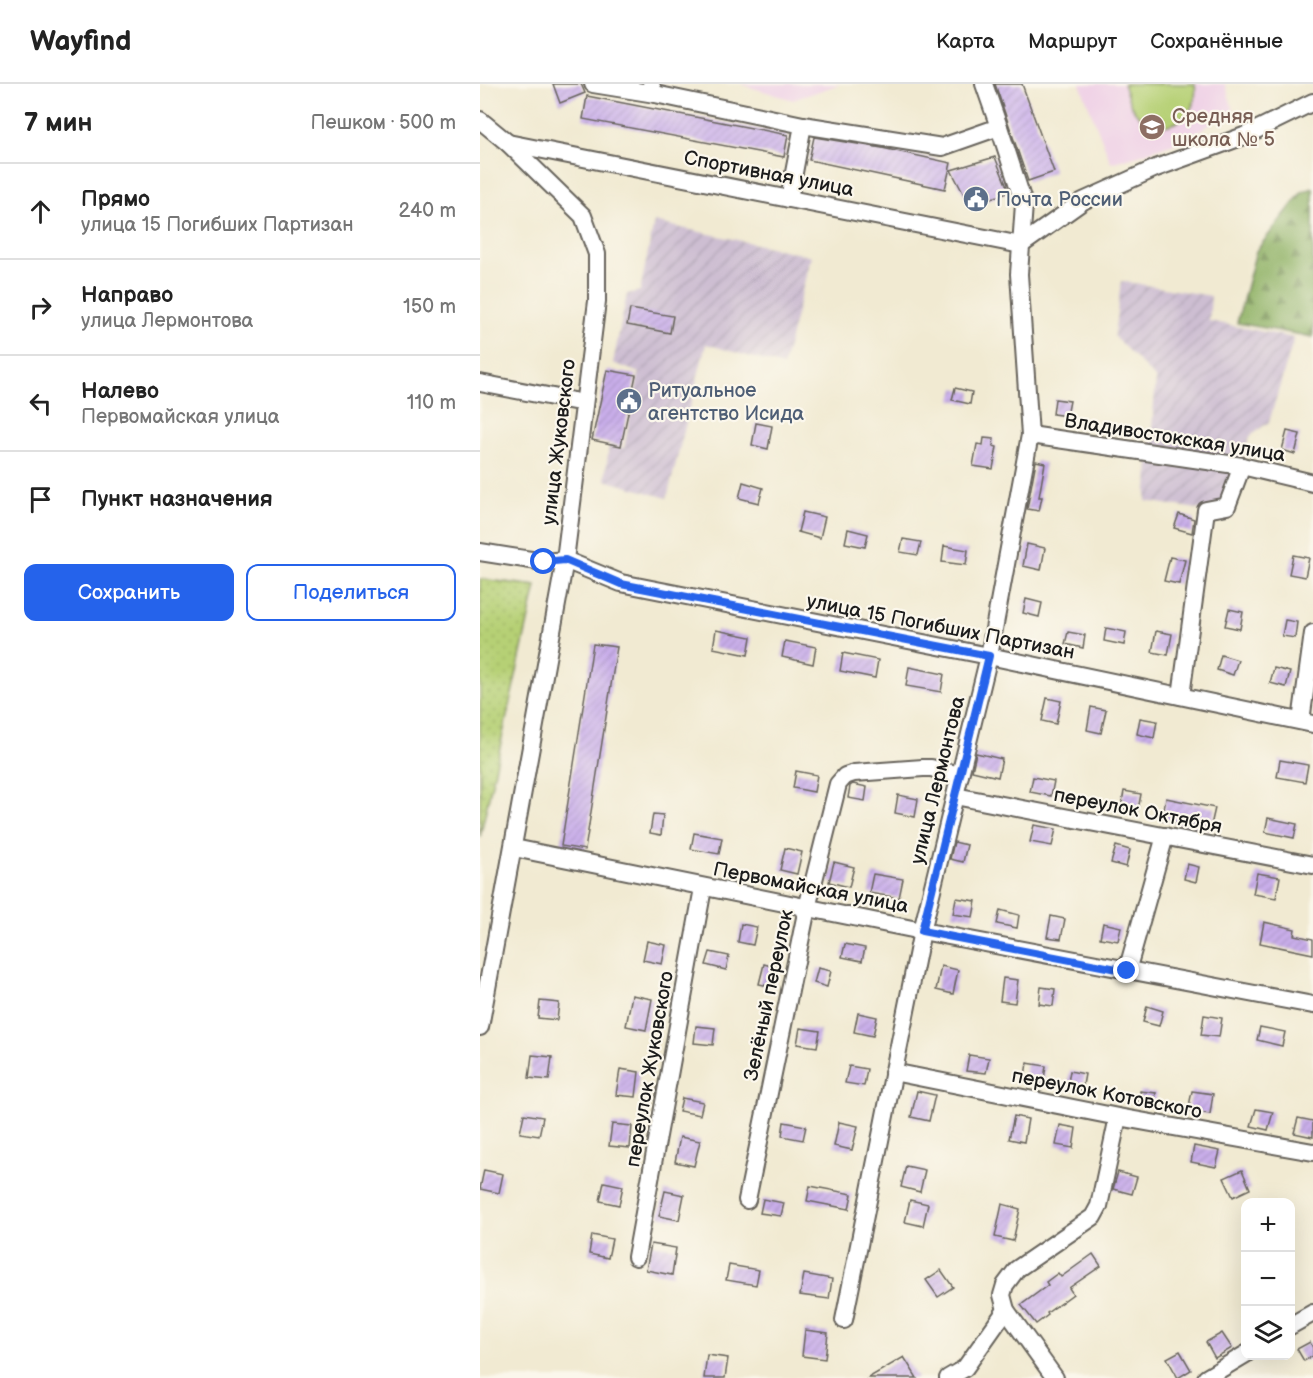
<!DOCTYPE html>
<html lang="ru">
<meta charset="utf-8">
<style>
:root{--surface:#fff;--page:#f2f2f2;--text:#222;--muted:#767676;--line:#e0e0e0;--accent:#2563eb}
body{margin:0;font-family:"Balsamiq Sans",sans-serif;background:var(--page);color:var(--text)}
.controls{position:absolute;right:18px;bottom:18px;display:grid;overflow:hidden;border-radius:12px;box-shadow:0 6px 24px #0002}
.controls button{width:54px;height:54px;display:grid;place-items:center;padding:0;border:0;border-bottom:2px solid var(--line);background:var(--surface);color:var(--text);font:30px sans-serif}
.stop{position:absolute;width:18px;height:18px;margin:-14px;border:4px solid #2563eb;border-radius:50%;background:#fff}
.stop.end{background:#2563eb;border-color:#fff;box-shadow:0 2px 6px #0008}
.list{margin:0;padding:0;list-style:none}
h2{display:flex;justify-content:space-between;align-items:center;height:78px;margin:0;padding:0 24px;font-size:26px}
h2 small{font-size:20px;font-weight:400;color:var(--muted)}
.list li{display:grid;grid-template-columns:39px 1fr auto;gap:18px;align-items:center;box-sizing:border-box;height:96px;padding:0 24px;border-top:2px solid var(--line)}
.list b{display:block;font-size:22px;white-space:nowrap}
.list p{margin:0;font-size:20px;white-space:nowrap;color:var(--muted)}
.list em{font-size:20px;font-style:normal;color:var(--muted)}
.actions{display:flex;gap:12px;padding:18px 24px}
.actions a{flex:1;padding:14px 0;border:2px solid var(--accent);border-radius:12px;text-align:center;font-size:21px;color:var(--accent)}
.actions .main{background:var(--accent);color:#fff}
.icon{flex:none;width:33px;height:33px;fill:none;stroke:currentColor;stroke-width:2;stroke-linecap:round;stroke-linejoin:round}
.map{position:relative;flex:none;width:833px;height:1294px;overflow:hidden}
header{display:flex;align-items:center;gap:36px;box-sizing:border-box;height:84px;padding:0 30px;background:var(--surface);border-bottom:2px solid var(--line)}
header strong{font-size:28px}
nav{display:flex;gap:33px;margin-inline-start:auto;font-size:21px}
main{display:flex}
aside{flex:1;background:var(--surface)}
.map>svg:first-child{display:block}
.built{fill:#efd0e6}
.industrial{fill:url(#industrial-furrows)}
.grass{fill:url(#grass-dots);stroke:#697648;stroke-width:1.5}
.forest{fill:url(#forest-firs);stroke:#566741;stroke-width:1.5}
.park{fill:#b6d075;stroke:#697648;stroke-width:1.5}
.building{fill:url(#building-hatch)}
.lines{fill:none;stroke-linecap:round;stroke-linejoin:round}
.minor-casing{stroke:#67645c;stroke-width:20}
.minor{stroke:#fff;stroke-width:16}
.route{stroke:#2563eb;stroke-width:8}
.labels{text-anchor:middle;stroke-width:4.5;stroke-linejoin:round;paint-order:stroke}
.education-label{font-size:20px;fill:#785e54;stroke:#fbf7ec;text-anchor:start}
.street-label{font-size:20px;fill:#1c1c1c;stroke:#fbf7ec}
.service-label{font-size:20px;fill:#4e5e75;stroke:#fbf7ec;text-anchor:start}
</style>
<header>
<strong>Wayfind</strong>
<nav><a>Карта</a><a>Маршрут</a><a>Сохранённые</a></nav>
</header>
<main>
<aside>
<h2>7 мин<small>Пешком · 500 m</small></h2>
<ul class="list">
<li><svg class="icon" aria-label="ahead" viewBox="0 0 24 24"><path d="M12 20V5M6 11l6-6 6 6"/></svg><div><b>Прямо</b><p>улица 15 Погибших Партизан</p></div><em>240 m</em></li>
<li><svg class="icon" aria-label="right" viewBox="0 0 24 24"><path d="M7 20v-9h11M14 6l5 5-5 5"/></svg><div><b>Направо</b><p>улица Лермонтова</p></div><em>150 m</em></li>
<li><svg class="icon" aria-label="left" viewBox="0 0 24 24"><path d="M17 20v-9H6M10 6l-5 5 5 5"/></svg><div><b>Налево</b><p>Первомайская улица</p></div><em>110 m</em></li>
<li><svg class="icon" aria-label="arrive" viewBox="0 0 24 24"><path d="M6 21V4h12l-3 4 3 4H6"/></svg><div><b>Пункт назначения</b></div></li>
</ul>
<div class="actions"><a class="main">Сохранить</a><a>Поделиться</a></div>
</aside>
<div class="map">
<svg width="833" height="1294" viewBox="0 0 833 1294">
<defs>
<pattern id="industrial-furrows" width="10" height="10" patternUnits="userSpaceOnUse" patternTransform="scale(1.5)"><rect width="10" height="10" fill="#cdbed2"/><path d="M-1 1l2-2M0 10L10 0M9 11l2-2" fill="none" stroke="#afa3b4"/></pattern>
<pattern id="grass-dots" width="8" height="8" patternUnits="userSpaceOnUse" patternTransform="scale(1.5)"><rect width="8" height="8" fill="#b6d075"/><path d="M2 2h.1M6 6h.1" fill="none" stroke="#9cb265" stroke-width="1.8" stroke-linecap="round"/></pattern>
<pattern id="forest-firs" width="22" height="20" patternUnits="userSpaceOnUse" patternTransform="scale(1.5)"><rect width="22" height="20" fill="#90b266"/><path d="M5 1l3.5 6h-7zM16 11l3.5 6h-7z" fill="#759053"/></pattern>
<pattern id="building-hatch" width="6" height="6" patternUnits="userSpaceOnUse" patternTransform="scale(1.5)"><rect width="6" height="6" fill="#c9aeea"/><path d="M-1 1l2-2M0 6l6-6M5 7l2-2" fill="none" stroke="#ac95c8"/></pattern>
</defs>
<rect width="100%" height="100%" fill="#fbf7ec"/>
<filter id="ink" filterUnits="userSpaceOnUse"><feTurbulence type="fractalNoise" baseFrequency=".0167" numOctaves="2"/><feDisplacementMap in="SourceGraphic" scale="12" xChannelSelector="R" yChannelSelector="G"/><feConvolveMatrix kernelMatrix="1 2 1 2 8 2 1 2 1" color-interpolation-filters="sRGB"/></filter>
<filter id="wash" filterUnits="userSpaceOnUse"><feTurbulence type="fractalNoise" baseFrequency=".008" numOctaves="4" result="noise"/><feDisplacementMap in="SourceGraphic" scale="24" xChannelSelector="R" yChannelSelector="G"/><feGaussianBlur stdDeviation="1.35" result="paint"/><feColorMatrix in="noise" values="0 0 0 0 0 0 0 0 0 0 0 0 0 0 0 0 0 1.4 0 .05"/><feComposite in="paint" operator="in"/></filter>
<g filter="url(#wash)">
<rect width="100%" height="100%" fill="#f1ead2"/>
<!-- built -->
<g class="built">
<polygon points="260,0 360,0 313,16"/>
<polygon points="600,0 745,0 753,25 751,29 703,56 659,71 631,79"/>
</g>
<!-- industrial -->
<g class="industrial">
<polygon points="174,138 331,172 303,282 226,260 187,414 125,396 129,361 144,364 159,289 133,279 147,210 160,207"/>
<polygon points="641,197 731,212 729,237 814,254 789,338 771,351 745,417 723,426 666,417 676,295 634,252"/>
</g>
<!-- grass -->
<polygon class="grass" points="0,495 56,502 0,753"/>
<!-- forest -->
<polygon class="forest" points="833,104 833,253 757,239 776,167 822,108"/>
<!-- park -->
<path class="park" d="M643,0h72c6,34 -34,57 -58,30 -8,-8 -10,-20 -14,-30z"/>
<g id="blocks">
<!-- building -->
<g class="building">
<polygon points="73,0 101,0 105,9 80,19"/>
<polygon points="515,0 542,0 574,88 548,97"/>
<polygon points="107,12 308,51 304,73 103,35"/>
<polygon points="334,53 402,64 471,79 465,105 329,76"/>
<polygon points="515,73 529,108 490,122 471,86"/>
<polygon points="150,225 193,232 190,249 147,241"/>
<polygon points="127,286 156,291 141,362 112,356"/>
<polygon points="475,304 492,308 490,320 472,316"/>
<polygon points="575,315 590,317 587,332 573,330"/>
<polygon points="276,339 292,342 288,365 272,361"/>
<polygon points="807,347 820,350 815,370 802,366"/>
<polygon points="504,354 514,355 513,362 517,363 513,385 493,382 497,360 503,361"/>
<polygon points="556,377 565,379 559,413 562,413 559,427 547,425"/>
<polygon points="263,398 283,404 279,419 259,414"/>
<polygon points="323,428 345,433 340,454 318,448"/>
<polygon points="699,430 714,435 712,449 694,444"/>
<polygon points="368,445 388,450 385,463 365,459"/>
<polygon points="423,455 441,458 438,471 420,468"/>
<polygon points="547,460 565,464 561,486 543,482"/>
<polygon points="464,462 488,466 486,481 462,478"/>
<polygon points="813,471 829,474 825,493 809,490"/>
<polygon points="690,473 705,476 699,500 684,497"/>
<polygon points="546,515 562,519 559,533 543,529"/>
<polygon points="749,525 763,528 760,545 745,542"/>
<polygon points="805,536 817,538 815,554 802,552"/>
<polygon points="626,544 646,548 644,561 624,557"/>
<polygon points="236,546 271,553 268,571 233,564"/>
<polygon points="676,547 692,550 688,571 672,568"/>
<polygon points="588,548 605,551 603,564 585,560"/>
<polygon points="305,557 336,563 333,580 302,573"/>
<polygon points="113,560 137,563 105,766 81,762"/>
<polygon points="363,569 398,576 395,594 360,587"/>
<polygon points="741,571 758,576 753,591 737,586"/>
<polygon points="429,583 464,590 461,608 426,602"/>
<polygon points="794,584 810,588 806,603 790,599"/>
<polygon points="567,614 581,617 576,640 562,637"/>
<polygon points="611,623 626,626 621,649 607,646"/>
<polygon points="660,634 677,637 674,654 657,650"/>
<polygon points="496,669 522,675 518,693 492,687"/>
<polygon points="800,676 828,681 825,698 797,693"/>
<polygon points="316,687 337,691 334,708 313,704"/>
<polygon points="553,693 574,697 571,712 550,708"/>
<polygon points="373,700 387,703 385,717 368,714 370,702"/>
<polygon points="644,707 661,710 658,726 641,724"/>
<polygon points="418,711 438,715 435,733 415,729"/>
<polygon points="686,714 735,724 730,746 682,736"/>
<polygon points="173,730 183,731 181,751 170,749"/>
<polygon points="788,734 817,740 814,754 785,748"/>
<polygon points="554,741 576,745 572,762 550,758"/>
<polygon points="214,749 242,754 239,770 211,765"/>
<polygon points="474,758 487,761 483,778 470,775"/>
<polygon points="636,762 650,766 646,783 631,779"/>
<polygon points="305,764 322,768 317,790 300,786"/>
<polygon points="354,778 374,783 369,803 349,798"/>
<polygon points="707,780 719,783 716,798 704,795"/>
<polygon points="777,789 800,793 796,814 773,810"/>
<polygon points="393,790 423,795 419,814 389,809"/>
<polygon points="476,814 496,817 493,833 473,830"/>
<polygon points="520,826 539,831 537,844 517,840"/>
<polygon points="571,832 585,835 581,855 567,853"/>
<polygon points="784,838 815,845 814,851 833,855 833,870 780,859"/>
<polygon points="623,839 641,843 638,857 620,854"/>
<polygon points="261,840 277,843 273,861 258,858"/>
<polygon points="167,857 186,861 182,880 163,876"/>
<polygon points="365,860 385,864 382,877 362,873"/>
<polygon points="230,868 249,872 246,886 226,881"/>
<polygon points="284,880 298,884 294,903 279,900"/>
<polygon points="461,882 478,886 473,910 456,906"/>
<polygon points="338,884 351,887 347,903 334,899"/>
<polygon points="523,894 538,896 535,919 520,917"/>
<polygon points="561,903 575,905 573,922 559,920"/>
<polygon points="152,911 172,915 166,946 146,942"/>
<polygon points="60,917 79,919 77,936 58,934"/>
<polygon points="667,922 683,927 679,942 663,938"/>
<polygon points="378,929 397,933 393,952 374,948"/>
<polygon points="724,931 742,934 739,953 721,951"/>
<polygon points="216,942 235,944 233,961 214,959"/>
<polygon points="780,943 805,948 802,962 777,956"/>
<polygon points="320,944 340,947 337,963 317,960"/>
<polygon points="52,971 72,973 69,996 49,994"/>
<polygon points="489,971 509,974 506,989 486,987"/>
<polygon points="547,979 566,982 563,1001 544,998"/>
<polygon points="369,982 387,985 384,1002 365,999"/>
<polygon points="140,985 159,988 156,1013 136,1011"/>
<polygon points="590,987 605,990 602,1007 587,1004"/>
<polygon points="437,1007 455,1011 449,1037 431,1033"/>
<polygon points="660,1007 676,1009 674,1021 659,1019"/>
<polygon points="712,1007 733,1010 730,1030 708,1027"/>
<polygon points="202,1014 223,1018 220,1031 199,1027"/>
<polygon points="776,1025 793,1028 788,1046 771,1042"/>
<polygon points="44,1030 63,1033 59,1052 40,1049"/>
<polygon points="534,1032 548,1035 544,1058 529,1055"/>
<polygon points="818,1034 833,1037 833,1053 814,1049"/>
<polygon points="304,1038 326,1042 323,1056 302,1052"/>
<polygon points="359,1038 378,1042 372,1066 354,1062"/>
<polygon points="132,1040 152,1042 150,1064 129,1062"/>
<polygon points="580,1041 596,1044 593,1064 576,1061"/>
<polygon points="200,1053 220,1057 214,1082 195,1078"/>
<polygon points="714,1062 740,1067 736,1083 711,1078"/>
<polygon points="426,1082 445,1086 440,1108 421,1103"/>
<polygon points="4,1086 23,1090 19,1109 0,1105"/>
<polygon points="762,1086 770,1105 753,1113 744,1094"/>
<polygon points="638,1088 657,1093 652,1110 633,1105"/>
<polygon points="124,1098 143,1102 139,1121 120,1117"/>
<polygon points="330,1102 372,1110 369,1125 327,1117"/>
<polygon points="185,1107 204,1111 199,1136 179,1132"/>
<polygon points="283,1115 304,1119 301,1132 280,1129"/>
<polygon points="430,1116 448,1120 443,1142 425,1138"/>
<polygon points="522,1120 540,1125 533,1157 515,1153"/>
<polygon points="112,1151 132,1155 128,1174 109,1170"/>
<polygon points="171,1160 196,1164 192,1191 166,1186"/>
<polygon points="613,1170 621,1182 589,1204 593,1210 567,1229 568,1231 556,1240 541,1221 568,1201 566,1198 578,1189 581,1193"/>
<polygon points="249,1181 279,1186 276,1201 246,1196"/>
<polygon points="461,1186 473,1203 458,1213 446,1196"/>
<polygon points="324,1190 352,1195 349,1215 320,1211"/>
<polygon points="325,1246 348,1249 345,1275 322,1272"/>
<polygon points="742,1249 752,1264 735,1274 726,1258"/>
<polygon points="830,1258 833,1264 833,1272 824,1277 817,1265"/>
<polygon points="700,1267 711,1286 698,1294 687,1274"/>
<polygon points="227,1271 248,1274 245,1294 224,1294"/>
<polygon points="424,1273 437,1294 388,1294"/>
</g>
</g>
</g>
<g filter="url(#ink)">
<use href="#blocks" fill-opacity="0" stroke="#67645c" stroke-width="1.5"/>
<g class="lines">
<defs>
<g id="minor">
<polyline points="113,0 175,10 171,1"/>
<polyline points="175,10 323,41 309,115"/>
<polyline points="0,36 28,59 103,132 117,170 117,217 85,476 0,943"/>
<polyline points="323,41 462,63 519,43 504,0"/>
<polyline points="28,59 541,161"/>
<polyline points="541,161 603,117 676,84 764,52 833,18"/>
<polyline points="0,299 104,319"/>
<polyline points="550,351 762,382 833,399"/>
<polyline points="0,468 64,478 85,476 141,499 509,572 833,640"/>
<polyline points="701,612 726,426 747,422 762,382"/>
<polyline points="821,637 833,549"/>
<polyline points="475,712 833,781"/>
<polyline points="34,764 442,847 833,921"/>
<polyline points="647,887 685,752"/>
<polyline points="413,988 638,1033 833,1068"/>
<polyline points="267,1116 327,824 358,700 365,692 374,689 443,684 451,684 480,691"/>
<polyline points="156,1173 223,804"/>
<polyline points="364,1236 442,847 509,572 550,351 539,190 544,120 519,43"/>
<polyline points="810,1242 833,1229"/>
<polyline points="468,1294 485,1284 526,1226"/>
<polyline points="575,1294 526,1226 522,1211 525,1201 537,1185 613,1133 619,1122 638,1033"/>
<polyline points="726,1294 766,1270"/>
</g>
</defs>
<!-- minor casing -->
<use href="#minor" class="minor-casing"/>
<!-- minor -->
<use href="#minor" class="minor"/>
</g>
</g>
<g class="lines" filter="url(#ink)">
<!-- route -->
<polyline class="route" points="64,478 85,476 141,500 509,572 442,847 647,887"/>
</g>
<!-- icons -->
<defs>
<symbol id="school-disc" viewBox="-11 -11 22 22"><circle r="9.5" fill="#8d6e63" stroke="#fbf7ec"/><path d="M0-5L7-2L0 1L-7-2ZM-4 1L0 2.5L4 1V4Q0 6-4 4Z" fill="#fff"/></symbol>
<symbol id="civic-disc" viewBox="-11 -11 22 22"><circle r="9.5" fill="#5c6f8a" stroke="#fbf7ec"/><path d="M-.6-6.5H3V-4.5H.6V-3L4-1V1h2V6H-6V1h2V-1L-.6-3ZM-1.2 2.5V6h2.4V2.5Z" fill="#fff"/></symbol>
</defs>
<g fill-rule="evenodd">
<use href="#school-disc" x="657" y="28" width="30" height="30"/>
<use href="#civic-disc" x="481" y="100" width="30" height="30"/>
<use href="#civic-disc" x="134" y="302" width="30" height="30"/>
</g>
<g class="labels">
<!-- education labels -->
<g class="education-label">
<text x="692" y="39">Средняя<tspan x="692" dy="23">школа № 5</tspan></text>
</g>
<!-- street labels -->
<g class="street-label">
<text transform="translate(289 89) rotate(11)" y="7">Спортивная улица</text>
<text transform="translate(695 353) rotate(9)" y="7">Владивостокская улица</text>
<text transform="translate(78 358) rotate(-83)" y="7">улица Жуковского</text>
<text transform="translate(461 542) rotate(11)" y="7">улица 15 Погибших Партизан</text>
<text transform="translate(457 696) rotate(-76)" y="7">улица Лермонтова</text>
<text transform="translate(658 726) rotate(11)" y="7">переулок Октября</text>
<text transform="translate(331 803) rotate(11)" y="7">Первомайская улица</text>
<text transform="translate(288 911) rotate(-78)" y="7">Зелёный переулок</text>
<text transform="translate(169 985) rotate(-80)" y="7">переулок Жуковского</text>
<text transform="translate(627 1009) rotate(11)" y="7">переулок Котовского</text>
</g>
<!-- service labels -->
<g class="service-label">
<text x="516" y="122">Почта России</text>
<text x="168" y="313">Ритуальное<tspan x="168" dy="23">агентство Исида</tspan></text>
</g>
</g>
</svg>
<div class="controls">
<button>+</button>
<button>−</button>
<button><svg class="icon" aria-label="layers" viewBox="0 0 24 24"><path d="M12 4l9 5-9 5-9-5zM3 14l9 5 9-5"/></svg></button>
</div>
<div class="stop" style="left:64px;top:478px"></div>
<div class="stop end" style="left:647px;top:887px"></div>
</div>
</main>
